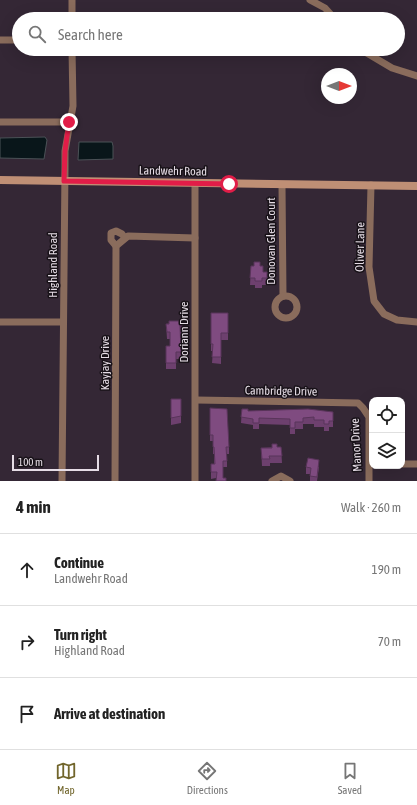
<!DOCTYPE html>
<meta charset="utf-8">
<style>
:root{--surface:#fff;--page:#f2f2f2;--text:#222;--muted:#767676;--line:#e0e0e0;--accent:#71652b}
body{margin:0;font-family:"Asap Condensed",sans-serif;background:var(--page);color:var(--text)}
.controls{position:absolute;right:12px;bottom:12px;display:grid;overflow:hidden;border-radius:8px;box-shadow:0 4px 16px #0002}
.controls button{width:36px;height:36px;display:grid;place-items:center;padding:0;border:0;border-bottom:1px solid var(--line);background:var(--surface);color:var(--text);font:20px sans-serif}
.compass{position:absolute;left:321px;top:68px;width:36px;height:36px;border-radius:50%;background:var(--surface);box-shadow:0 4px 16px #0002;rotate:90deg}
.scale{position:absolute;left:12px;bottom:10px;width:87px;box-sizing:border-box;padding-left:4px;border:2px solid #e6dde6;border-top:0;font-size:11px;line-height:14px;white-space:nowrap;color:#e6dde6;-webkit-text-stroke:3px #181218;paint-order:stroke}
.stop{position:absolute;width:12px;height:12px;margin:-9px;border:3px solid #e11d48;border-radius:50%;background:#fff}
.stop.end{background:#e11d48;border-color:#fff;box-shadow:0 1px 4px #0008}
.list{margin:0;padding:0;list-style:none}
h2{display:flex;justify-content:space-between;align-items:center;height:52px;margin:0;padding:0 16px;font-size:17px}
h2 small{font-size:13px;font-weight:400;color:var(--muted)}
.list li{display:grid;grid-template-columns:26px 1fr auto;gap:12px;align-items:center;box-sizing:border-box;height:72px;padding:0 16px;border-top:1px solid var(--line)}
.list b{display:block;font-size:15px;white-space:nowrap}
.list p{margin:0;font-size:13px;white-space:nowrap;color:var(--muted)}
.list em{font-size:13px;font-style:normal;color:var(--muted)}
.icon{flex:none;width:22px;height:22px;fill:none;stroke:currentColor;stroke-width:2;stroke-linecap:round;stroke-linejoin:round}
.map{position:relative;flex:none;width:417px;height:481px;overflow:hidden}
.search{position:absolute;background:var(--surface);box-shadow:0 4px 16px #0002;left:12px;right:12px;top:12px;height:44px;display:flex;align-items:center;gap:10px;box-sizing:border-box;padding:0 14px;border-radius:22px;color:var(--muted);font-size:15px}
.sheet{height:268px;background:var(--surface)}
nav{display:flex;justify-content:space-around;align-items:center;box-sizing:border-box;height:56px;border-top:1px solid var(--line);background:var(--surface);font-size:11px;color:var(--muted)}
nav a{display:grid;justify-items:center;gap:2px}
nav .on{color:var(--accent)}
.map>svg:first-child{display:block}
.water{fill:#09161a;stroke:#4b5257}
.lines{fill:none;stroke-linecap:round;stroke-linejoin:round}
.minor{stroke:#8a6c5c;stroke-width:7}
.secondary{stroke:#bf8f75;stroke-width:8}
.wall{fill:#6d406e}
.building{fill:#7f4b80;stroke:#59345a}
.route{stroke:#e11d48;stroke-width:5}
.labels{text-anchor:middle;stroke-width:3;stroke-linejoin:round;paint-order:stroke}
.street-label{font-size:12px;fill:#e6dde6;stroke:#181218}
</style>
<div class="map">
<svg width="417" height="481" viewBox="0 0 417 481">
<rect width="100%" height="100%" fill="#342735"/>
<!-- water -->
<g class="water">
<polygon points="45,137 47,140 44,159 0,158 0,138"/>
<polygon points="79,142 112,142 113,146 113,159 78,160"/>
</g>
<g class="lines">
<!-- minor -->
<g class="minor">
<polyline points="310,0 325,8 335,19"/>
<polyline points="72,19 72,0"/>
<polyline points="0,40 19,40"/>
<polyline points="360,49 392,68 417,76"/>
<polyline points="0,122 69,122"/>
<polyline points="282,185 283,296"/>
<polyline points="371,185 369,267 374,301 384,314 397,320 417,322"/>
<polyline points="116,246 111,240 111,233 116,231 122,234 125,238"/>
<circle cx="286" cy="307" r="11"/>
<polyline points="0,322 63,322"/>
<polyline points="196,400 358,403 363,408 369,417 369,481"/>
<polyline points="402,464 417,464"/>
<polyline points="62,481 65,168 65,151 73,106 72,49"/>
<polyline points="115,481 116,246 128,236 195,238"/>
<polyline points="195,481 195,183"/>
<polyline points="272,481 281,476 290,481"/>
</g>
<!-- secondary -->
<polyline class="secondary" points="0,180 417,186"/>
</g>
<!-- wall -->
<g class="wall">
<polygon points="251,266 263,272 267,272 267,285 262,285 262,288 255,288 255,285 250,285"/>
<polygon points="211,313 228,313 228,340 221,340 221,364 212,363 213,351 211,351"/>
<polygon points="182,321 182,333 181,333 181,359 176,359 176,369 166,369 166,346 170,346 170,339 167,339 166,324"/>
<polygon points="171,399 181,399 181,423 171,425"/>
<polygon points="210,408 229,447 229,454 227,454 227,467 223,467 216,478 211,479 211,464 214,464 214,454 213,454 213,441 210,441"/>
<polygon points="242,409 248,411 333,412 333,427 329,427 329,431 324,431 324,427 314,427 314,424 303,424 303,429 295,429 295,434 290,434 290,425 259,424 259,429 253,429 253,425 241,423"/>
<polygon points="277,447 281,447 282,463 270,463 270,466 262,466 261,448"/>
<polygon points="306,467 319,467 317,481 310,481 310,474 306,474"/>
</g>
<!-- building -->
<g class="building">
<polygon points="254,262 260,262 260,266 263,266 263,272 267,272 267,278 262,278 262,281 255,281 255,278 250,278 251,266 254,266"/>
<polygon points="211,313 228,313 228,333 221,333 221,357 212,357 213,344 211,344"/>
<polygon points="169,321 182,321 182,326 180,326 181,352 176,352 176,363 166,363 166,346 170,346 170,332 167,332 166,324 169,324"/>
<polygon points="171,399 181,399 181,416 171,418"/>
<polygon points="210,408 227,409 229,447 226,447 227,461 223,461 223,478 226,478 226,481 216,481 217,472 211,472 211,464 215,464 214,447 213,447 213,435 210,435"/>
<polygon points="242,409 248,409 248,411 308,409 333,412 333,421 329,421 329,424 324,424 324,420 314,420 314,417 303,418 303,422 295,422 295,428 290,428 290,419 259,418 259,423 253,423 253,419 241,417"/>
<polygon points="272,444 277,444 277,447 281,447 282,456 269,456 270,459 262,459 261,448 272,448"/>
<polygon points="308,458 319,460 317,477 310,476 311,468 306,467"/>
</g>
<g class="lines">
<!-- route -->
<polyline class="route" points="69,122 65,151 64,181 229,184"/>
</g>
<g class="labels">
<!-- street labels -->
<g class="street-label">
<text transform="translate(173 171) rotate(1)" y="4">Landwehr Road</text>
<text transform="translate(271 241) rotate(-90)" y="4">Donovan Glen Court</text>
<text transform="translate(360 247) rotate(-89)" y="4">Oliver Lane</text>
<text transform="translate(53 265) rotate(-90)" y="4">Highland Road</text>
<text transform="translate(184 332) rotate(-90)" y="4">Doriann Drive</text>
<text transform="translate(105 363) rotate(-90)" y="4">Kayjay Drive</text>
<text transform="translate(281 391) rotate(1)" y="4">Cambridge Drive</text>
<text transform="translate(356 445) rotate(-93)" y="4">Manor Drive</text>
</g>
</g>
</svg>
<div class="controls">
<button><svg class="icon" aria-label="locate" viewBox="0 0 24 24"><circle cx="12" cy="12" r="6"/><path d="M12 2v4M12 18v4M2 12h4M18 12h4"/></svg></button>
<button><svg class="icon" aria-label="layers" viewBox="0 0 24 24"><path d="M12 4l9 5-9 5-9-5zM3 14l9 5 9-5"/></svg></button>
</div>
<svg class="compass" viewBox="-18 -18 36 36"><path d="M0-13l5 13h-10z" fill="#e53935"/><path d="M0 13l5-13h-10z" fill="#767676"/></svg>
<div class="scale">100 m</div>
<div class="stop" style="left:229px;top:184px"></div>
<div class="stop end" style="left:69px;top:122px"></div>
<div class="search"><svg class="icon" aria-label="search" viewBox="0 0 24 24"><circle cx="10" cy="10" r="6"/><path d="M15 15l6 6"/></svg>Search here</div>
</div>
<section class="sheet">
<h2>4 min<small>Walk · 260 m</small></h2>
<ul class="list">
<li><svg class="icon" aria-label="ahead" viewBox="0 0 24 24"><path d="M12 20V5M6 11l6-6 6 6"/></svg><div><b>Continue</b><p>Landwehr Road</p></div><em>190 m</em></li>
<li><svg class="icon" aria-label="right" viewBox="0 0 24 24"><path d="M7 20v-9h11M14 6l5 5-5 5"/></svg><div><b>Turn right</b><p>Highland Road</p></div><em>70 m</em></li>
<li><svg class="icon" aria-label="arrive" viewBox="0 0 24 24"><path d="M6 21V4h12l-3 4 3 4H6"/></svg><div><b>Arrive at destination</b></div></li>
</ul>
</section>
<nav>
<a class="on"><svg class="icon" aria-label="map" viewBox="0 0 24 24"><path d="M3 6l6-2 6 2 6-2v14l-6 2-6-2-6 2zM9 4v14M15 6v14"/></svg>Map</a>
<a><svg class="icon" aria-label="directions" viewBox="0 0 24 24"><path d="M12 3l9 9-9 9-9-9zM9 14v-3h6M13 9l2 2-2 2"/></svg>Directions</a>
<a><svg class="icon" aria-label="saved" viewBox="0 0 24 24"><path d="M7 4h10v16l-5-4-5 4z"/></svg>Saved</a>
</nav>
